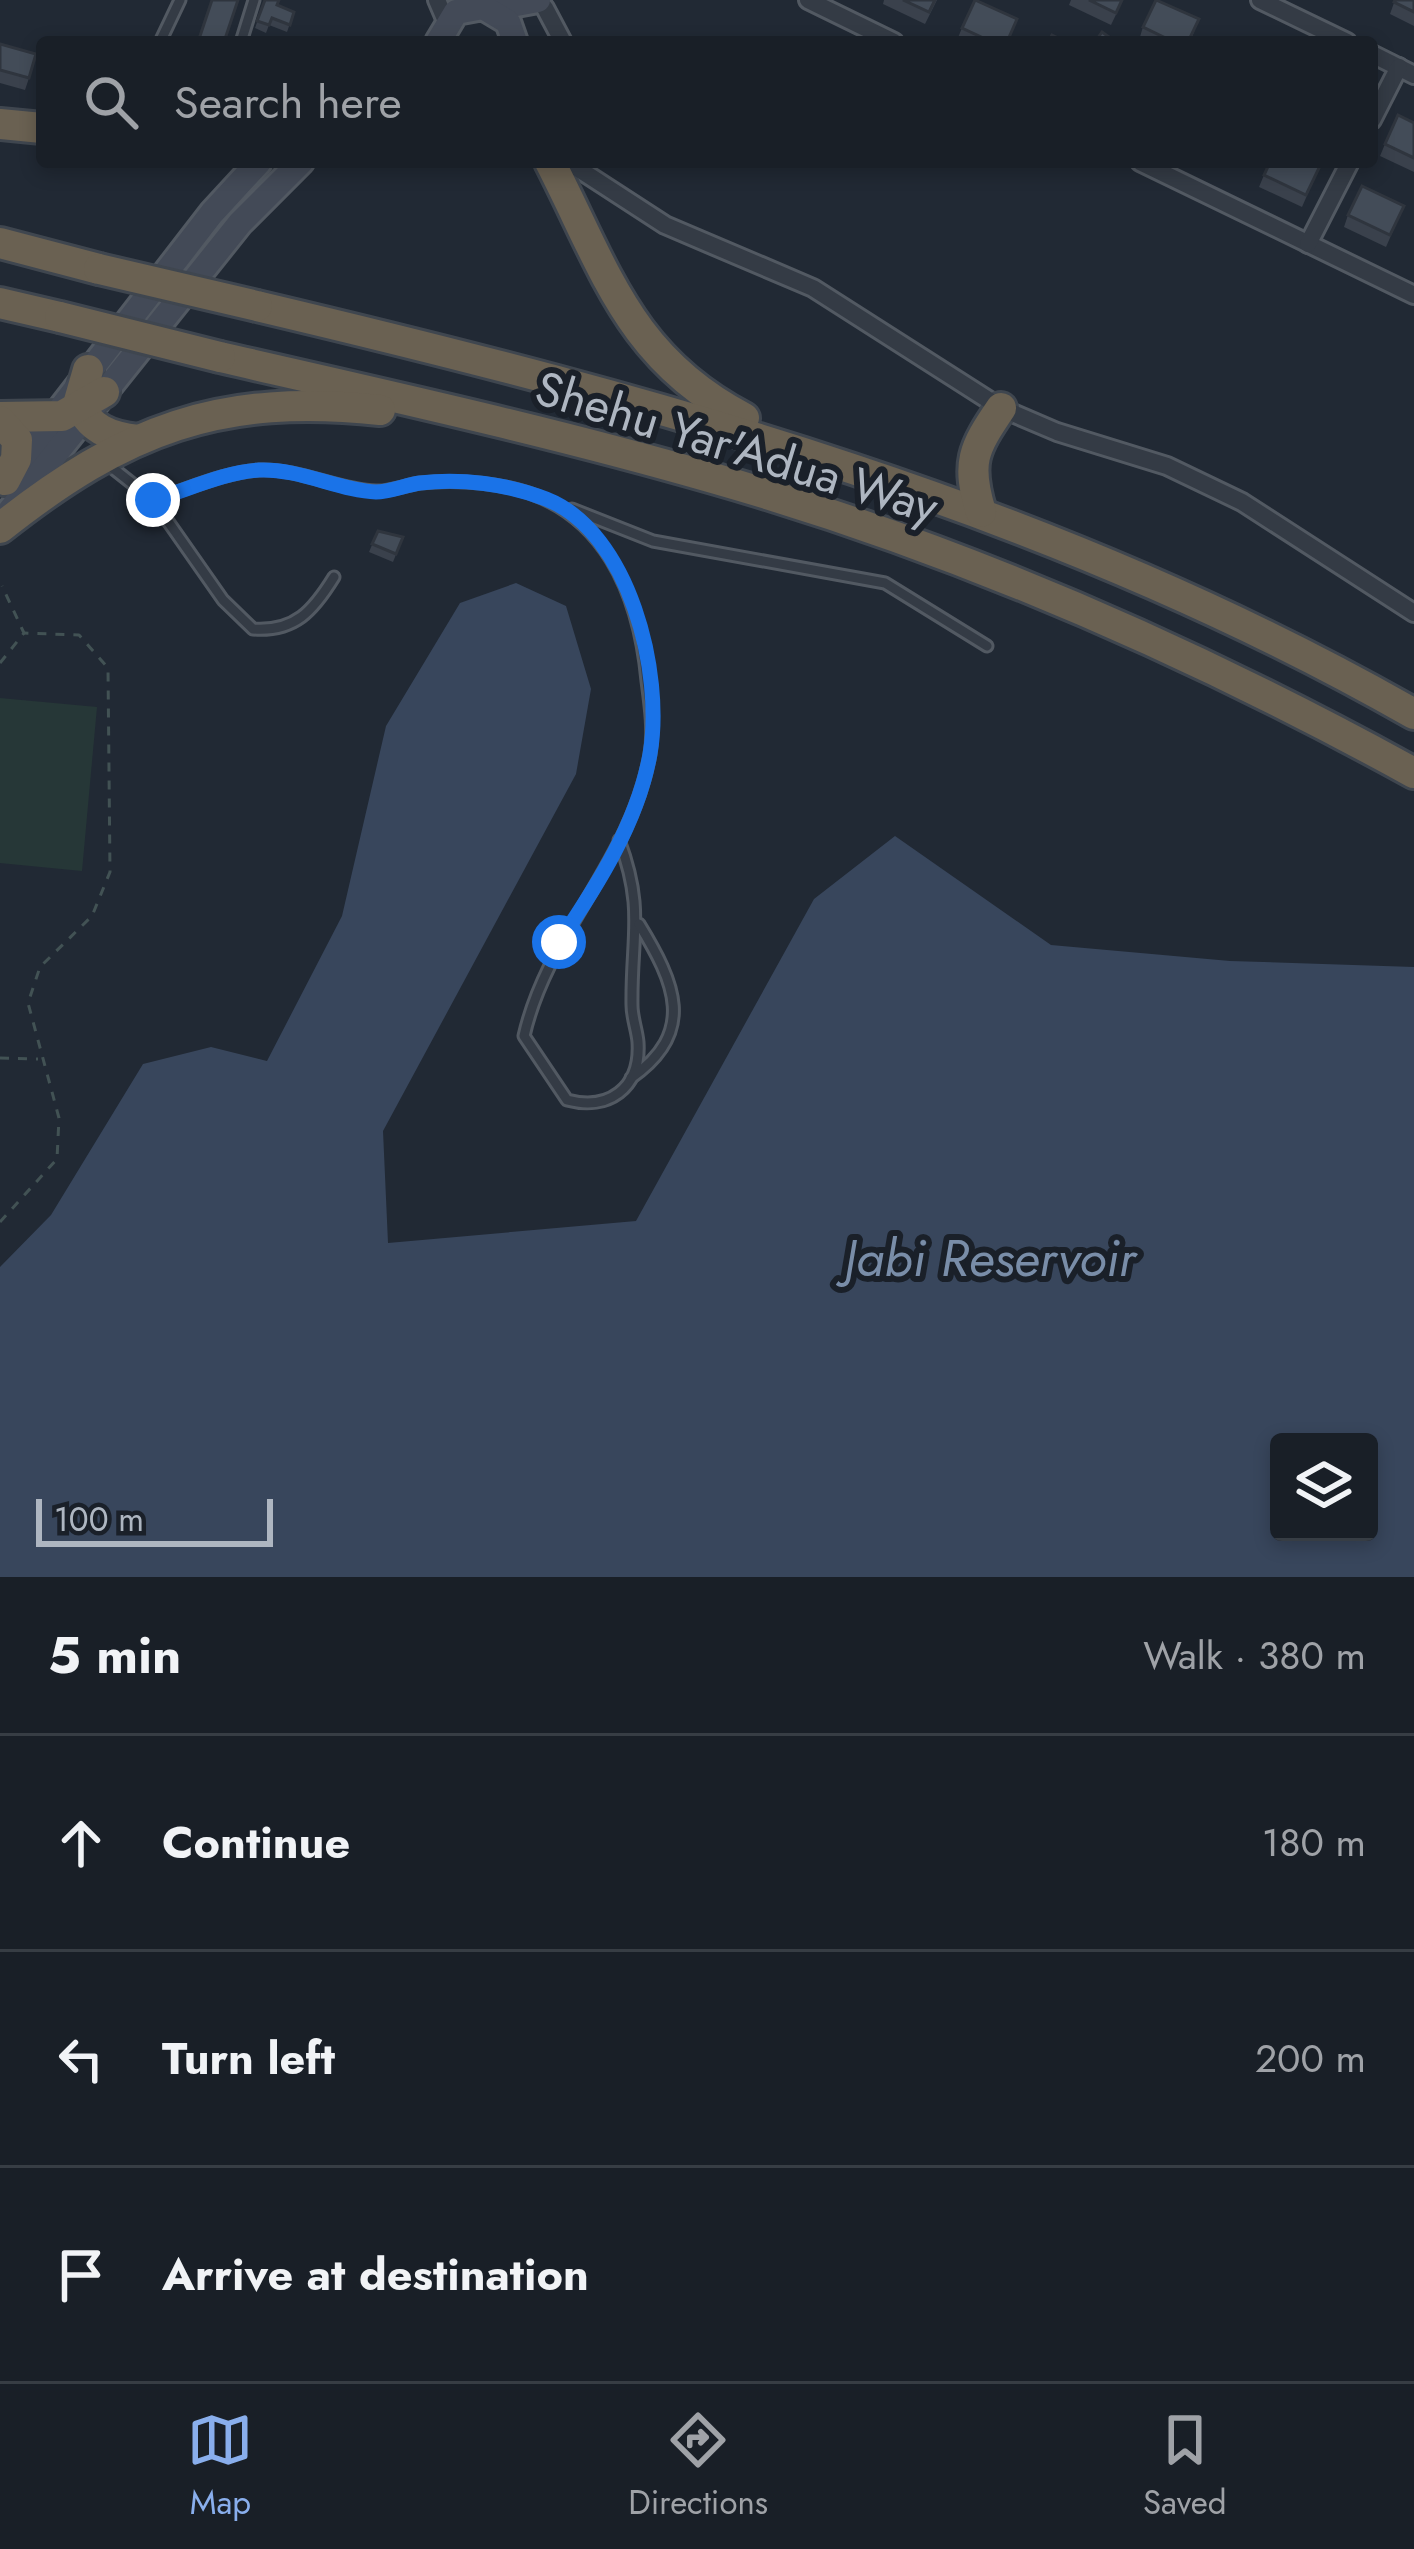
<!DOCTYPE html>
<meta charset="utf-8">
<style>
:root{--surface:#191f27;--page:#22272f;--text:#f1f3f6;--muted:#9fa2a7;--line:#373d44;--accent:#89aeec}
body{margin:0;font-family:Jost,sans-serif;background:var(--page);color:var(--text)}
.controls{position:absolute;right:36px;bottom:36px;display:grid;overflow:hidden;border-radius:12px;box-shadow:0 6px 18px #0003}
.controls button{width:108px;height:108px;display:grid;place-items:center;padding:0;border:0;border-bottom:3px solid var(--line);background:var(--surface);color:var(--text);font:60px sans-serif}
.scale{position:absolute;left:36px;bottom:30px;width:237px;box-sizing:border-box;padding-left:12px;border:6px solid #aeb6c1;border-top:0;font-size:33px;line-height:42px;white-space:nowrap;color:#aeb6c1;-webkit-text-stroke:9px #1a2029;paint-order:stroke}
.stop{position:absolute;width:36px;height:36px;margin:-27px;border:9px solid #1a73e8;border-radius:50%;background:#fff}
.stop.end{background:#1a73e8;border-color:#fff;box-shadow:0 3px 12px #0008}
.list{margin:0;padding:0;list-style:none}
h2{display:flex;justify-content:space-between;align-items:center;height:156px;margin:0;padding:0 48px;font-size:51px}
h2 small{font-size:39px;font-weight:400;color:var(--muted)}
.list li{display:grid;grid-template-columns:78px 1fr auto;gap:36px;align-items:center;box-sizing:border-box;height:216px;padding:0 48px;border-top:3px solid var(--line)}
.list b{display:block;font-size:45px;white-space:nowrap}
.list em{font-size:39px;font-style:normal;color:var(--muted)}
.icon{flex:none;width:66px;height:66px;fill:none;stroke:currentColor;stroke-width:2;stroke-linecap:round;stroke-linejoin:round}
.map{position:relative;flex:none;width:1414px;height:1577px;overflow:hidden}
.search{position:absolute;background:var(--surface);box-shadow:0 6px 18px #0003;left:36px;right:36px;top:36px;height:132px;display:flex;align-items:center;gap:30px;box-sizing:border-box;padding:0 42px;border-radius:12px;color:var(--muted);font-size:45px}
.sheet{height:804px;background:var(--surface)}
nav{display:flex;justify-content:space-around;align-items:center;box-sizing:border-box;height:168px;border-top:3px solid var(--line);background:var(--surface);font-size:33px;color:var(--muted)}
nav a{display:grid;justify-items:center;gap:6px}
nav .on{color:var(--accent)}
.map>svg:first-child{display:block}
.green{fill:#263737}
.water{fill:#38465c;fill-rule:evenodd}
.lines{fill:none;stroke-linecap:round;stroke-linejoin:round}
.lane-casing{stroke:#525962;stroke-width:15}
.street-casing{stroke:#525962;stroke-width:22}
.secondary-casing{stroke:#525962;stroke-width:30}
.highway-casing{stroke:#3f464f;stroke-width:36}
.path{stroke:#425254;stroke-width:3;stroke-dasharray:9 9;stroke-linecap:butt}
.lane{stroke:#343b45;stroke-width:9}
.street{stroke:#343b45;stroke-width:16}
.secondary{stroke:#434a57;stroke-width:24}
.highway{stroke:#6a6152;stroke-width:30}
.highway-bridge-casing{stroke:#3f464f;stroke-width:36;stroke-linecap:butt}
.highway-bridge{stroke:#6a6152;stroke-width:30}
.wall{fill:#3a414c}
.building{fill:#434c58;stroke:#2f353e;stroke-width:3}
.route{stroke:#1a73e8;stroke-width:15}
.labels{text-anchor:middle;stroke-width:12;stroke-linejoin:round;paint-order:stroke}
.street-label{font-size:48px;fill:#aeb6c1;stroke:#1a2029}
.water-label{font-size:51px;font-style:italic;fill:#798da8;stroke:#1a2029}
</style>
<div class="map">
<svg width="1414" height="1577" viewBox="0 0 1414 1577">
<rect width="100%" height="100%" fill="#212934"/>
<!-- green -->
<polygon class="green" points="0,698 97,707 82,871 0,863"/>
<!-- water -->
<path class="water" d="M516,583l50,23 25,83 -15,85 -193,357 5,112 248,-22 178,-322 81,-63 156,109 179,16 184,6v610h-1414v-310l51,-52 92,-151 68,-17 56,14 75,-145 44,-190 74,-123zM1279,1442h90v90h-90z"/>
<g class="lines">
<defs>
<g id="lane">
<polyline points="160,42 180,0"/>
<polyline points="241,42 254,0"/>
<path d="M105,462l48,38 70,100 30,29c42,3 60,-18 81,-52"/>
<path d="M153,500c33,-10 72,-28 106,-30 39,-2 80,20 117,21 13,1 30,-6 44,-8 29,-3 63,-1 91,5 94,21 128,107 136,193 3,23 7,50 3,73 -18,105 -103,180 -126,282l43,64c41,11 74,-11 71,-58 -1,-12 -6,-24 -6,-37 -1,-68 13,-96 -13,-165"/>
<polyline points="572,509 653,541 885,583 987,646"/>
<path d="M631,1078c66,-46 44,-95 8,-154"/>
</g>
<g id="street">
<polyline points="437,0 446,21"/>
<polyline points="808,0 894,42"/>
<polyline points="1260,0 1347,42"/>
<polyline points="545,8 563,42"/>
<polyline points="1372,54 1414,75"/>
<polyline points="1372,120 1399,67"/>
<polyline points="568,162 665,225 813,288 1001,408 1057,432 1167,466 1242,502 1414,613"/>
<polyline points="1140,162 1414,295"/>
<polyline points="1308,244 1350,162"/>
</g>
<g id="secondary">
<polyline points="489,9 538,0"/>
<polyline points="438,42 456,12 483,7 508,22 515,42"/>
<polyline points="14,469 212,213 259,162"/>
<polyline points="9,512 240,223 301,162"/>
</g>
<g id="highway">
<polyline points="0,124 42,128"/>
<path d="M550,162c56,109 79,196 194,256"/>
<polyline points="0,243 99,269"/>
<polyline points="0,303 60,317"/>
<path d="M257,306c401,95 797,202 1157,408"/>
<path d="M220,357c165,38 330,74 493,121 242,69 481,174 701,295"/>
<path d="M88,370l-9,31c8,28 32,36 59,39"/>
<polyline points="0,417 62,416 104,392"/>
<polyline points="0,421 17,440 16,459 5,480"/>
<path d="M981,512c-15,-49 -8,-63 20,-104"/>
<path d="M0,528c125,-99 220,-135 380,-118"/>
</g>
</defs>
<!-- lane casing -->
<use href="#lane" class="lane-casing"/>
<!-- street casing -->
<use href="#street" class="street-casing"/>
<!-- secondary casing -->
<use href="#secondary" class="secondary-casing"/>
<!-- highway casing -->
<use href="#highway" class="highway-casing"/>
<!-- path -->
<g class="path">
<polyline points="0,663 24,633 2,586"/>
<polyline points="0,1058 38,1059"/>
<polyline points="0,1222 57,1159 59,1118 28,1003 40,967 92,916 110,872 108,668 79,635 24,633"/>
</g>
<!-- lane -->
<use href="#lane" class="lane"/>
<!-- street -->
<use href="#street" class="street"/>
<!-- secondary -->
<use href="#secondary" class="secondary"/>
<!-- highway -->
<use href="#highway" class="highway"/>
<defs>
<g id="highway-bridge">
<polyline points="99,269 257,306"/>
<polyline points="60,317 220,357"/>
</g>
</defs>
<!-- highway-bridge casing -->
<use href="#highway-bridge" class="highway-bridge-casing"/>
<!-- highway-bridge -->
<use href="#highway-bridge" class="highway-bridge"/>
</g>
<!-- wall -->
<g class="wall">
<polygon points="265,0 294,12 287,32 269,25 266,33 255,28"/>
<polygon points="884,0 937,0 925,24 883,4"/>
<polygon points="1071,0 1123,0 1111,25 1069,5"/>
<polygon points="1395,0 1414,0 1414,26 1390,14"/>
<polygon points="1199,19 1190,42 1144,42 1139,40 1143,27"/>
<polygon points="962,28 1008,42 962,42 957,40"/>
<polygon points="0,44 29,78 25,90 0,83"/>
<polygon points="1414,123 1414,172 1380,156 1385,144"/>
<polygon points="1320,166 1302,207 1259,187 1264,175"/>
<polygon points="1404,206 1386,247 1344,227 1348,215"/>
<polygon points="378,531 403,537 393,562 369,552"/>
</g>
<!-- building -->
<g class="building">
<polygon points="212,0 238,0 224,42 198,42"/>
<polygon points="265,0 279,0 277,5 294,12 290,25 272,18 269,25 257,21"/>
<polygon points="903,0 935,0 929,12"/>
<polygon points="975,0 1017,19 1007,42 992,42 962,28"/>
<polygon points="1089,0 1122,0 1116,13"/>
<polygon points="1156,0 1199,19 1188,42 1174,42 1143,27"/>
<polygon points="1395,0 1414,0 1414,12 1394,2"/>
<polygon points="1102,32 1116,42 1095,42"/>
<polygon points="1052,35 1066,42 1048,42"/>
<polygon points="0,44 36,54 29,78 0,70"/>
<polygon points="1398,115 1414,123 1414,158 1385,144"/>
<polygon points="1270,162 1311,162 1320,166 1306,195 1264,175"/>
<polygon points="1362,186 1404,206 1390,235 1348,215"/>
<polygon points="378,531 403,537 396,554 372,544"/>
</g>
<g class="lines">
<!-- route -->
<path class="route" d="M153,500c34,-10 72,-28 106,-30 39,-2 82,21 117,22 13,0 30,-7 44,-9 41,-5 88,1 126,16 84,33 118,175 104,255 -12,68 -53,132 -91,188"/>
</g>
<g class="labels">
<!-- street labels -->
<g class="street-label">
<text transform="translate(737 447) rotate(17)" y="17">Shehu Yar'Adua Way</text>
</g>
<!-- water labels -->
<g class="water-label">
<text x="990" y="1276">Jabi Reservoir</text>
</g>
</g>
</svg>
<div class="controls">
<button><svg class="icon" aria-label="layers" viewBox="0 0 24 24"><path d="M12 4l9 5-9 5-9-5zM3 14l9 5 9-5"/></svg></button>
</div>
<div class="scale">100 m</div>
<div class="stop" style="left:559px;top:942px"></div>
<div class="stop end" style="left:153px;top:500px"></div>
<div class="search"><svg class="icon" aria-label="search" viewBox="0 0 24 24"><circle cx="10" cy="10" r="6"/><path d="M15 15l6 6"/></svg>Search here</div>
</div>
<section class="sheet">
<h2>5 min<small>Walk · 380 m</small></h2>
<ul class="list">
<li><svg class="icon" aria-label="ahead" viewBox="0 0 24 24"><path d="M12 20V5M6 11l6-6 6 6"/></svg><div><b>Continue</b></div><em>180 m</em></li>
<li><svg class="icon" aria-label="left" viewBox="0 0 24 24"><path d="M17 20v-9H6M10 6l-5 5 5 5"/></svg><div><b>Turn left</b></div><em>200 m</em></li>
<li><svg class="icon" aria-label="arrive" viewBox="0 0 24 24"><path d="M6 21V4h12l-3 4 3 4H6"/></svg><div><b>Arrive at destination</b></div></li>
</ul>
</section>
<nav>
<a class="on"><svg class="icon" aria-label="map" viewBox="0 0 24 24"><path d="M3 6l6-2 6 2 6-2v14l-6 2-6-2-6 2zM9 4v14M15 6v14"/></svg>Map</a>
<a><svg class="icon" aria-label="directions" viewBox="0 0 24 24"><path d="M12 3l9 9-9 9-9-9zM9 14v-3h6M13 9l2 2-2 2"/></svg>Directions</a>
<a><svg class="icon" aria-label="saved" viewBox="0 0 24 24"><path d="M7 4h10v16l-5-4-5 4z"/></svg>Saved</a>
</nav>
